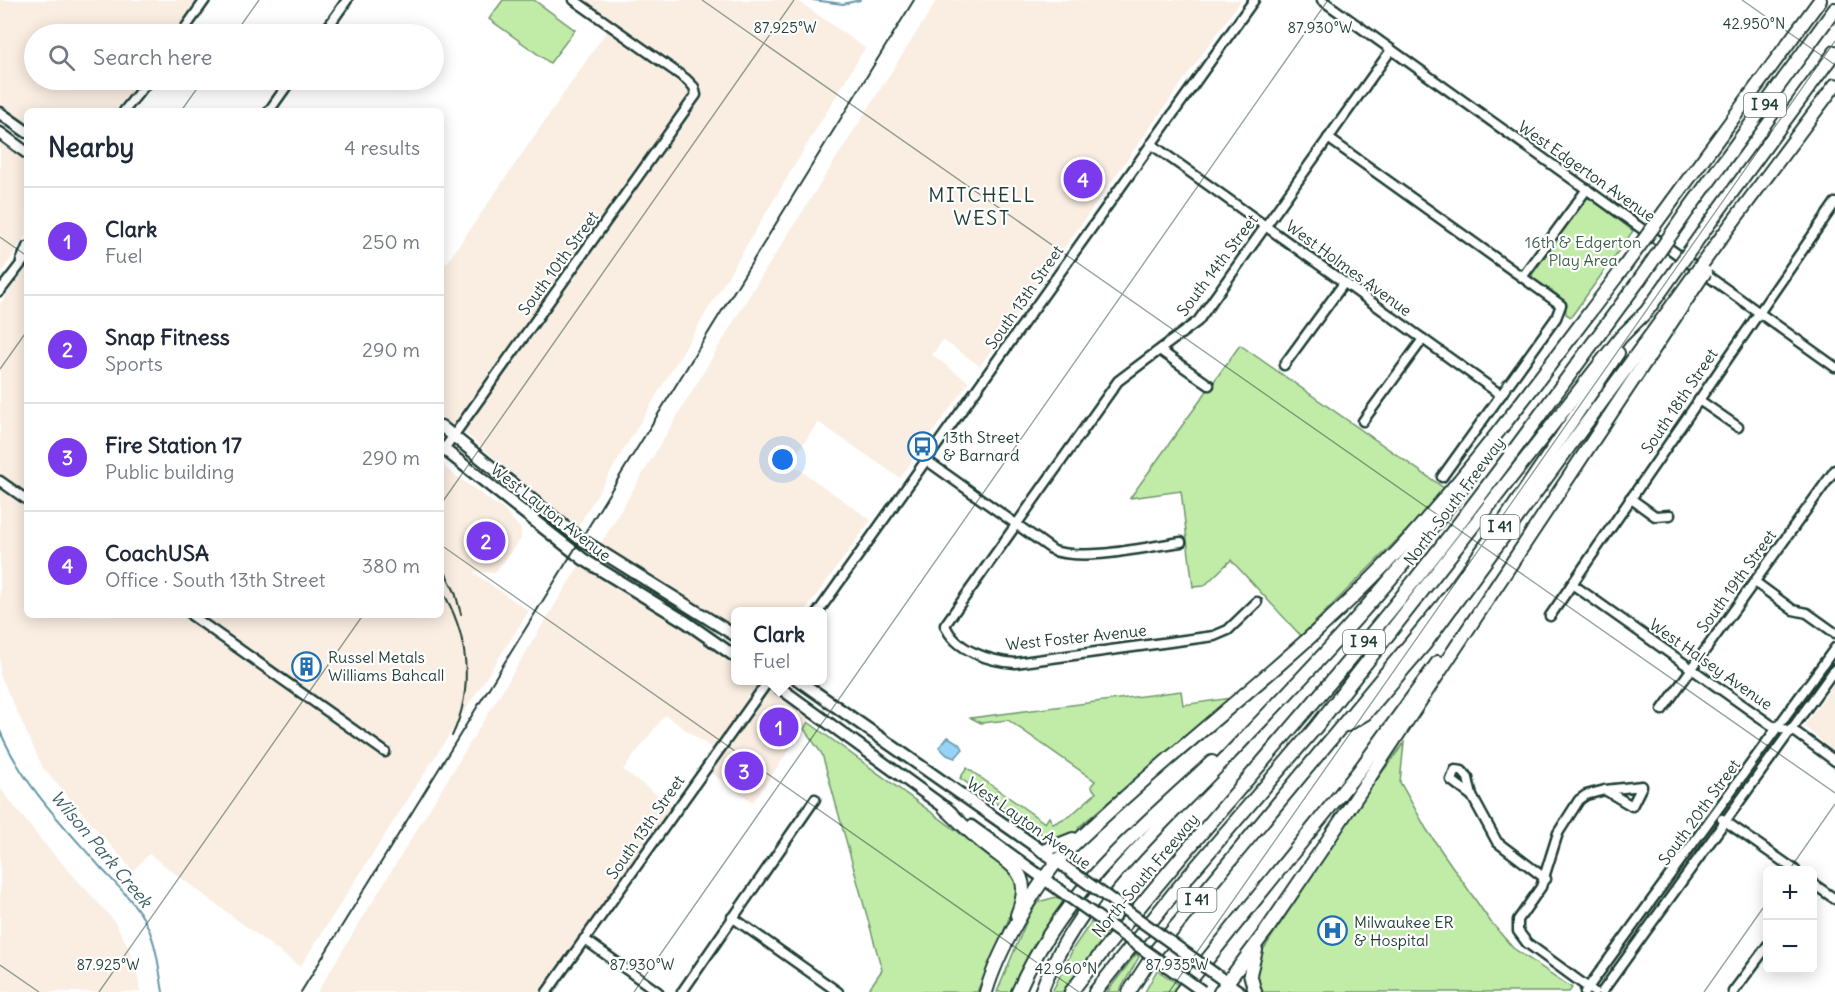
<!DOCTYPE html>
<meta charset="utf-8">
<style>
:root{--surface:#fff;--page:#f6f6f7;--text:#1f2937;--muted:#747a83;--line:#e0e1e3;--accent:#7c3aed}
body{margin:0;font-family:Delius,sans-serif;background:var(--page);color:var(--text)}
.controls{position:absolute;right:18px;bottom:18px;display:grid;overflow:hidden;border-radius:9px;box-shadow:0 3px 15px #0003}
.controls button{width:54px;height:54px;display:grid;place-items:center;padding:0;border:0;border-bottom:2px solid var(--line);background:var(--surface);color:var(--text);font:30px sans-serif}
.you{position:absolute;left:783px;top:460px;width:21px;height:21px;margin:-15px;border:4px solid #fff;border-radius:50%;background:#1a73e8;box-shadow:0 0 0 9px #1a73e833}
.badge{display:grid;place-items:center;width:39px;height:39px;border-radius:50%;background:var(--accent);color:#fff;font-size:20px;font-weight:700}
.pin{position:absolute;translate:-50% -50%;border:3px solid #fff;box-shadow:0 2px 6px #0006}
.popup{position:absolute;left:731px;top:607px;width:96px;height:78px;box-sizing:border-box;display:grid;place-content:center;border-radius:9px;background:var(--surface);filter:drop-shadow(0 2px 4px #0005);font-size:20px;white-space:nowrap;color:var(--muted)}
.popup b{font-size:22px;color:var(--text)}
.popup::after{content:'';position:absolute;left:50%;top:100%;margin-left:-12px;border:12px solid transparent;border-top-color:var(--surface)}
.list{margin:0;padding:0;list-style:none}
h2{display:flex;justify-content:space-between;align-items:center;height:78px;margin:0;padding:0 24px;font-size:26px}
h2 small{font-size:20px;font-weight:400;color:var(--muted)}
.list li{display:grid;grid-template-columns:39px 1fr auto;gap:18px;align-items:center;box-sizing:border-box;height:108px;padding:0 24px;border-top:2px solid var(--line)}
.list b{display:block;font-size:22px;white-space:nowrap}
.list p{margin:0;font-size:20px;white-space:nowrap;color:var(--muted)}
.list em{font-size:20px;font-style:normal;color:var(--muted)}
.icon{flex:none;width:33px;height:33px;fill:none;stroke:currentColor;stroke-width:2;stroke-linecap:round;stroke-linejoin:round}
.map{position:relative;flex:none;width:1835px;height:992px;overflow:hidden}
.search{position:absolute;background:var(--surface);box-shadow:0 3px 15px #0003;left:24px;top:24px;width:420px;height:66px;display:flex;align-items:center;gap:15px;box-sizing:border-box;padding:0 21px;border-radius:33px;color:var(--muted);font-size:22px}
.panel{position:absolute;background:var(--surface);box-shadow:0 3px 15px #0003;left:24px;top:108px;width:420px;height:510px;border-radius:9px}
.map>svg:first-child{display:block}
.built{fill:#faeee2;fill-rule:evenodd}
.green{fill:#c0eca8;stroke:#70946e;stroke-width:1.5}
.water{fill:#96d3f7;stroke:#6697a9;stroke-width:1.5}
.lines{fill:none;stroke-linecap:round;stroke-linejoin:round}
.stream{stroke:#6697a9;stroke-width:2}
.minor-casing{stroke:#1f3d34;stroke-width:13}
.major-casing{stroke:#1f3d34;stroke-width:15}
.highway-casing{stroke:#1f3d34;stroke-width:16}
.minor{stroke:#fff;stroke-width:8}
.major{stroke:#fff;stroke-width:10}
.highway{stroke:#fff;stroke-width:12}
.rail{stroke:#1f3d34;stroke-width:2}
.major-bridge-casing{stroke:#1f3d34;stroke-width:15;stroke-linecap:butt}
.highway-bridge-casing{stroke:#1f3d34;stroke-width:16;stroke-linecap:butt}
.major-bridge{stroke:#fff;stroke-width:10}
.highway-bridge{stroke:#fff;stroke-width:12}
.ticks{fill:none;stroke:#1f3d34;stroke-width:1.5;stroke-opacity:0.45}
.labels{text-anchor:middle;stroke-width:4.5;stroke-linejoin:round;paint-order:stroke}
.shield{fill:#fff;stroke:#627771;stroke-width:1.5}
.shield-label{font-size:15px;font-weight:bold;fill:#1f3d34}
.street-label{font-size:16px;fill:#1f3d34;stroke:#fff}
.park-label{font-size:16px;fill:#3f604b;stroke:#fff}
.poi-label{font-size:16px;fill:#1f3d34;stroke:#fff;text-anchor:start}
.water-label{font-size:18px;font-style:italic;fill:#3d6265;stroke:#fff}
.quarter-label{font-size:20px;letter-spacing:1.5px;fill:#1f3d34;stroke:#fff}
.ticks-label{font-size:15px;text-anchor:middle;fill:#1f3d34;stroke:#fff;stroke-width:4.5;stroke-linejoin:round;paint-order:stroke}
</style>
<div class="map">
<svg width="1835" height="992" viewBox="0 0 1835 992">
<rect width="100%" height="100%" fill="#fff"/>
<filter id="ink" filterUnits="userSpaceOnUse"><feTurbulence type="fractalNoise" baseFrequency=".0167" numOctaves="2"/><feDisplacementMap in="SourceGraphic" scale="12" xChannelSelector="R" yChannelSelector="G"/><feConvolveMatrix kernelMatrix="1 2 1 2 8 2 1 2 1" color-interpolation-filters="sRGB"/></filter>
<g filter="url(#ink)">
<!-- built -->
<g class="built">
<polygon points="0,0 198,0 173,34 34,34 34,80 141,80 114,111 27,111 27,123 0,103"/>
<path d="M584,0h213l68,48 -288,480 -111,-94 -25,-17v-156l5,3 167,-242zM527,325l9,6 -23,32 -9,-7z"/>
<polygon points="937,0 1241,0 980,366 943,340 932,355 969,382 900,478 818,422 790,463 871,520 805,611 736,612 735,627 600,545 752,291"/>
<polygon points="0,142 27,161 27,233 0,275"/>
<polygon points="27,267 27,615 441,615 441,465 505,511 521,529 521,539 495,573 473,572 529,611 300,967 149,854 133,871 43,768 0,675 0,304"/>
<polygon points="583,559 735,657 736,680 769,681 813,712 804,729 753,802 705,769 717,752 665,715 623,770 677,809 547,992 317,992"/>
<polygon points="1835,682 1835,753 1804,726"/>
<polygon points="0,788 41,840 112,918 126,942 137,971 140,992 0,992"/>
</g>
<!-- green -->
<g class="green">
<polygon points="503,0 534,0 575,30 550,63 489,19"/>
<path d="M1585,198h5l43,33 -62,86 -5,-3c1,-18 -19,-26 -32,-35l-2,-4z"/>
<polygon points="1240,345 1444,488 1426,511 1301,636 1231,560 1204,586 1193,587 1181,491 1130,498"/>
<polygon points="1181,691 1183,705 1231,698 1079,827 1078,831 1057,842 1031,828 960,778 967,768 1045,823 1049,817 1053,824 1071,815 1096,793 1091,786 1095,781 1008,720 981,723 971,718"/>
<polygon points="808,722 1017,875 1017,900 977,992 867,992 882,970 822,754 804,729"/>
<polygon points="1404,743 1400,782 1427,830 1490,921 1513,948 1572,988 1569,992 1264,992 1256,985 1255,962 1369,790"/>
<polygon points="1056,897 1063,902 1029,954 1012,992 997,992 1030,913 1038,902"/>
<polygon points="1091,922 1107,934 1062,992 1052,992 1074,947"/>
<polygon points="1136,954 1139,957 1119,992 1107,992"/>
<polygon points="1157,970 1179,985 1174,992 1145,992"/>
</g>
<!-- water -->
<polygon class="water" points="948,737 960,744 963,749 955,758 947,755 939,747"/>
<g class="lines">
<!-- stream -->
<g class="stream">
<polyline points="813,0 843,4 860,0"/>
<path d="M0,731c23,54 63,94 101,137 16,17 35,35 46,57 10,21 12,45 16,67"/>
</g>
<defs>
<g id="minor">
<polyline points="1322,0 1835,367"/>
<polyline points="181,34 205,0"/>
<polyline points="323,34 347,0"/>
<polyline points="124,111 149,80"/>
<polyline points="269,111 291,80"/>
<polyline points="1328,138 1561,305 1556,318 1442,477"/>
<polyline points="1151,144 1501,395"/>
<polyline points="21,261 27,247"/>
<polyline points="1523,276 1587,189"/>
<polyline points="0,291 27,256"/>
<polyline points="1161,351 1209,385"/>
<polyline points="1284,365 1344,283"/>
<polyline points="1699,400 1738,427"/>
<polyline points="1363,421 1423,339"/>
<polyline points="444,449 696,95 694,87 686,79 574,0"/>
<path d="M926,460l128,91c36,10 90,-4 127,-9"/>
<polyline points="0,481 27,500"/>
<polyline points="1630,498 1655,516 1670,515"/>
<polyline points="1755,582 1793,610 1807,613 1835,633"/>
<polyline points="1572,584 1771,725 1797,733 1835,761"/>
<path d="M1257,602l-29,28 -14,6 -199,27c-25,-2 -60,-12 -70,-38l173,-244 80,-60 193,-271"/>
<polyline points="818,612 1254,0"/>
<polyline points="191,615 385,752"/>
<polyline points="1550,616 1835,203"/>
<polyline points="1662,710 1835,470"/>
<polyline points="1472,796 1451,780 1455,770 1462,771 1468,778 1472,796 1497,842 1546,879"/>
<polyline points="1722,819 1795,870"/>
<polyline points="1812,883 1835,899"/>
<polyline points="732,917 838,992"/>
<polyline points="584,939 658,992"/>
<polyline points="547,992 769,680"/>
<polyline points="682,992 815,799"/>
<polyline points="1585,992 1835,648"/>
<polyline points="1594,992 1527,943 1518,931 1518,920 1541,887 1558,833 1579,800 1586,795 1605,790 1642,786 1632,806 1605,790"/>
<polyline points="1602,992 1835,669"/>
<polyline points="1733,992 1768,945"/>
</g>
<g id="major">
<polyline points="0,113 27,132"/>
<polyline points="0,133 27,153"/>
<polyline points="441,426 579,538 736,636"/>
<polyline points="441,447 583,559 686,622 736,657"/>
<polyline points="769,680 951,812"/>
<polyline points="798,680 1075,874"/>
<polyline points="971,826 1061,891"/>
<polyline points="1215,974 1240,992"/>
</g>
<g id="highway">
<polyline points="1673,200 1820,0"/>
<polyline points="1688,210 1835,9"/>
<polyline points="1708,225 1835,52"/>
<polyline points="1723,235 1835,85"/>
<polyline points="1347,725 1365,714 1425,644 1674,303"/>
<path d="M945,808c13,12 25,25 39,36 29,24 50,28 33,71"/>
<polyline points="1043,851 1073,839"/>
<path d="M986,992c12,-41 45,-98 71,-131 112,-112 245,-203 351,-321 77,-86 146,-181 216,-273"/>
<path d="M1018,992c42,-97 118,-160 194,-230"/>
<path d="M1041,992c34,-91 112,-158 178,-227 88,-92 179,-185 252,-290"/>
<path d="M1071,992c104,-134 220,-259 327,-391 84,-104 162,-214 242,-322"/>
<polyline points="1095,992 1173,894 1316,727 1621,337 1646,312 1659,294"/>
<polyline points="1129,992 1157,949 1443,604 1506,518 1618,353"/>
<polyline points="1181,992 1358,772 1438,662"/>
<polyline points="1220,992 1266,931 1324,846 1681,308"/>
<polyline points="1255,992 1250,974 1256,950"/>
</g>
</defs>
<!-- minor casing -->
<use href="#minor" class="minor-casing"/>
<!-- major casing -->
<use href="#major" class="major-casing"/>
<!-- highway casing -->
<use href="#highway" class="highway-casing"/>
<!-- minor -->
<use href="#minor" class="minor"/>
<!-- major -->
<use href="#major" class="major"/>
<!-- highway -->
<use href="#highway" class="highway"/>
<!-- rail -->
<g class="rail">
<polyline points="443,568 455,592 461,614"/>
<path d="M441,589c27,44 34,99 11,147"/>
<polyline points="301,992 914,0"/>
</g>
<defs>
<g id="major-bridge">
<polyline points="1075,874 1215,974"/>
<polyline points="1061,891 1202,991"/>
</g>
<g id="highway-bridge">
<polyline points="1624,267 1673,200"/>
<polyline points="1640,279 1688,210"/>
<polyline points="1659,294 1708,225"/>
<polyline points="1674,303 1723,235"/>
<polyline points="1681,308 1705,272"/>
</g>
</defs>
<!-- major-bridge casing -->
<use href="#major-bridge" class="major-bridge-casing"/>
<!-- highway-bridge casing -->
<use href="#highway-bridge" class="highway-bridge-casing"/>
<!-- major-bridge -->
<use href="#major-bridge" class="major-bridge"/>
<!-- highway-bridge -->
<use href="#highway-bridge" class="highway-bridge"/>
</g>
</g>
<!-- ticks -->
<path class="ticks" d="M702,0l1133,793M1742,0l93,65M235,34l24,-34M181,111l22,-31M0,237l27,19M0,369l27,-38M441,504l353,-504M441,545l638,447M1789,870l46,-66M0,965l39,27M99,992l264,-377M634,992l694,-992M1169,992l666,-951M1704,992l64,-91"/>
<!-- icons -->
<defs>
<symbol id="bus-ring" viewBox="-11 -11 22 22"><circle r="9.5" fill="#fff" stroke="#1f6fb2" stroke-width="1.5"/><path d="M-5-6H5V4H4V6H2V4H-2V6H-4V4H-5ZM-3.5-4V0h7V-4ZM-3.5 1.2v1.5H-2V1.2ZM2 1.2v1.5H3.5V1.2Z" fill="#1f6fb2"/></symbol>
<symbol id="building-ring" viewBox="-11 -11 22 22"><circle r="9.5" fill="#fff" stroke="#1f6fb2" stroke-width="1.5"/><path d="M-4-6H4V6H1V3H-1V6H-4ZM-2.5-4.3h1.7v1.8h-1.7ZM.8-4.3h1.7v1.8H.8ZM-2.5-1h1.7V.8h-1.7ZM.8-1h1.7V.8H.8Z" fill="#1f6fb2"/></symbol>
<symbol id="hospital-ring" viewBox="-11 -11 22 22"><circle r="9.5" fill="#fff" stroke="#1f6fb2" stroke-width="1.5"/><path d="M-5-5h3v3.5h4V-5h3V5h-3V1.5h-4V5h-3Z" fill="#1f6fb2"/></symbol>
</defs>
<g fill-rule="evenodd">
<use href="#bus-ring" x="906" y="430" width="33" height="33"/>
<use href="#building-ring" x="290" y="650" width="33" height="33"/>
<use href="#hospital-ring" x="1316" y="914" width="33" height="33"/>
</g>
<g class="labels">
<!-- shield labels -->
<g class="shield">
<rect x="1744" y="93" width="42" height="24" rx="4.5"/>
<rect x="1480.5" y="515" width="39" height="24" rx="4.5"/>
<rect x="1343" y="630" width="42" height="24" rx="4.5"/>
<rect x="1177.5" y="888" width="39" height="24" rx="4.5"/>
</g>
<g class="shield-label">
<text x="1765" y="110">I 94</text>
<text x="1500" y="532">I 41</text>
<text x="1364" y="647">I 94</text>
<text x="1197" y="905">I 41</text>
</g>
<!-- street labels -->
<g class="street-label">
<text transform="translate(1587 171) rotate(35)" y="6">West Edgerton Avenue</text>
<text transform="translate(558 263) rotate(-54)" y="6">South 10th Street</text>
<text transform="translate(1217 265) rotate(-53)" y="6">South 14th Street</text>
<text transform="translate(1349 268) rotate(36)" y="6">West Holmes Avenue</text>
<text transform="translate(1024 297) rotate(-55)" y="6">South 13th Street</text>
<text transform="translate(1679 401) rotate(-56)" y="6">South 18th Street</text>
<text transform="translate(1454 501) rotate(-53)" y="6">North-South Freeway</text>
<text transform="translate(551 512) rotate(38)" y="6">West Layton Avenue</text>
<text transform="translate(1736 581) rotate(-54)" y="6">South 19th Street</text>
<text transform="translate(1076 637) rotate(-6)" y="6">West Foster Avenue</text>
<text transform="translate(1711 664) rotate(35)" y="6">West Halsey Avenue</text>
<text transform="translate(1699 812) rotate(-54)" y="6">South 20th Street</text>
<text transform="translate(1029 823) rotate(35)" y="6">West Layton Avenue</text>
<text transform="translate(645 827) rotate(-55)" y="6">South 13th Street</text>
<text transform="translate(1145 875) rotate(-50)" y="6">North-South Freeway</text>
</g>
<!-- park labels -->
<g class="park-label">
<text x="1583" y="248">16th &amp; Edgerton<tspan x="1583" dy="18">Play Area</tspan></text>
</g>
<!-- poi labels -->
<g class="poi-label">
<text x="943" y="443">13th Street<tspan x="943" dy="18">&amp; Barnard</tspan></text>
<text x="328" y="663">Russel Metals<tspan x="328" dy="18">Williams Bahcall</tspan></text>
<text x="1354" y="928">Milwaukee ER<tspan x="1354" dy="18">&amp; Hospital</tspan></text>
</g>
<!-- water labels -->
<g class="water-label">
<text transform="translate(101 849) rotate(50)" y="6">Wilson Park Creek</text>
</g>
<!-- quarter labels -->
<g class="quarter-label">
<text x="982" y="202">MITCHELL<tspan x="982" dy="23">WEST</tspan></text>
</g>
</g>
<g class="ticks-label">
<text x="1754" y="29">42.950°N</text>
<text x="785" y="33">87.925°W</text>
<text x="1320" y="33">87.930°W</text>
<text x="108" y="970">87.925°W</text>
<text x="642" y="970">87.930°W</text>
<text x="1177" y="970">87.935°W</text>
<text x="1066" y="974">42.960°N</text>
</g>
</svg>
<div class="controls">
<button>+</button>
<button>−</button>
</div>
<div class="you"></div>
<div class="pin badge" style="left:779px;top:727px">1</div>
<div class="popup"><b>Clark</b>Fuel</div>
<div class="pin badge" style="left:486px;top:541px">2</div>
<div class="pin badge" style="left:744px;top:771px">3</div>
<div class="pin badge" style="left:1083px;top:179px">4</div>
<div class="search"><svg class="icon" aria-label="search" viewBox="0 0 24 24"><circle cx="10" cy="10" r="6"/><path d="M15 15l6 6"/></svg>Search here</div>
<section class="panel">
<h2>Nearby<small>4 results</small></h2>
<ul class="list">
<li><span class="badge">1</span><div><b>Clark</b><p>Fuel</p></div><em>250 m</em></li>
<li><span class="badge">2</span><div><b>Snap Fitness</b><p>Sports</p></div><em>290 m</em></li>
<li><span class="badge">3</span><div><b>Fire Station 17</b><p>Public building</p></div><em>290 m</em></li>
<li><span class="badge">4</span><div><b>CoachUSA</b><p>Office · South 13th Street</p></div><em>380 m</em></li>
</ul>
</section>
</div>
